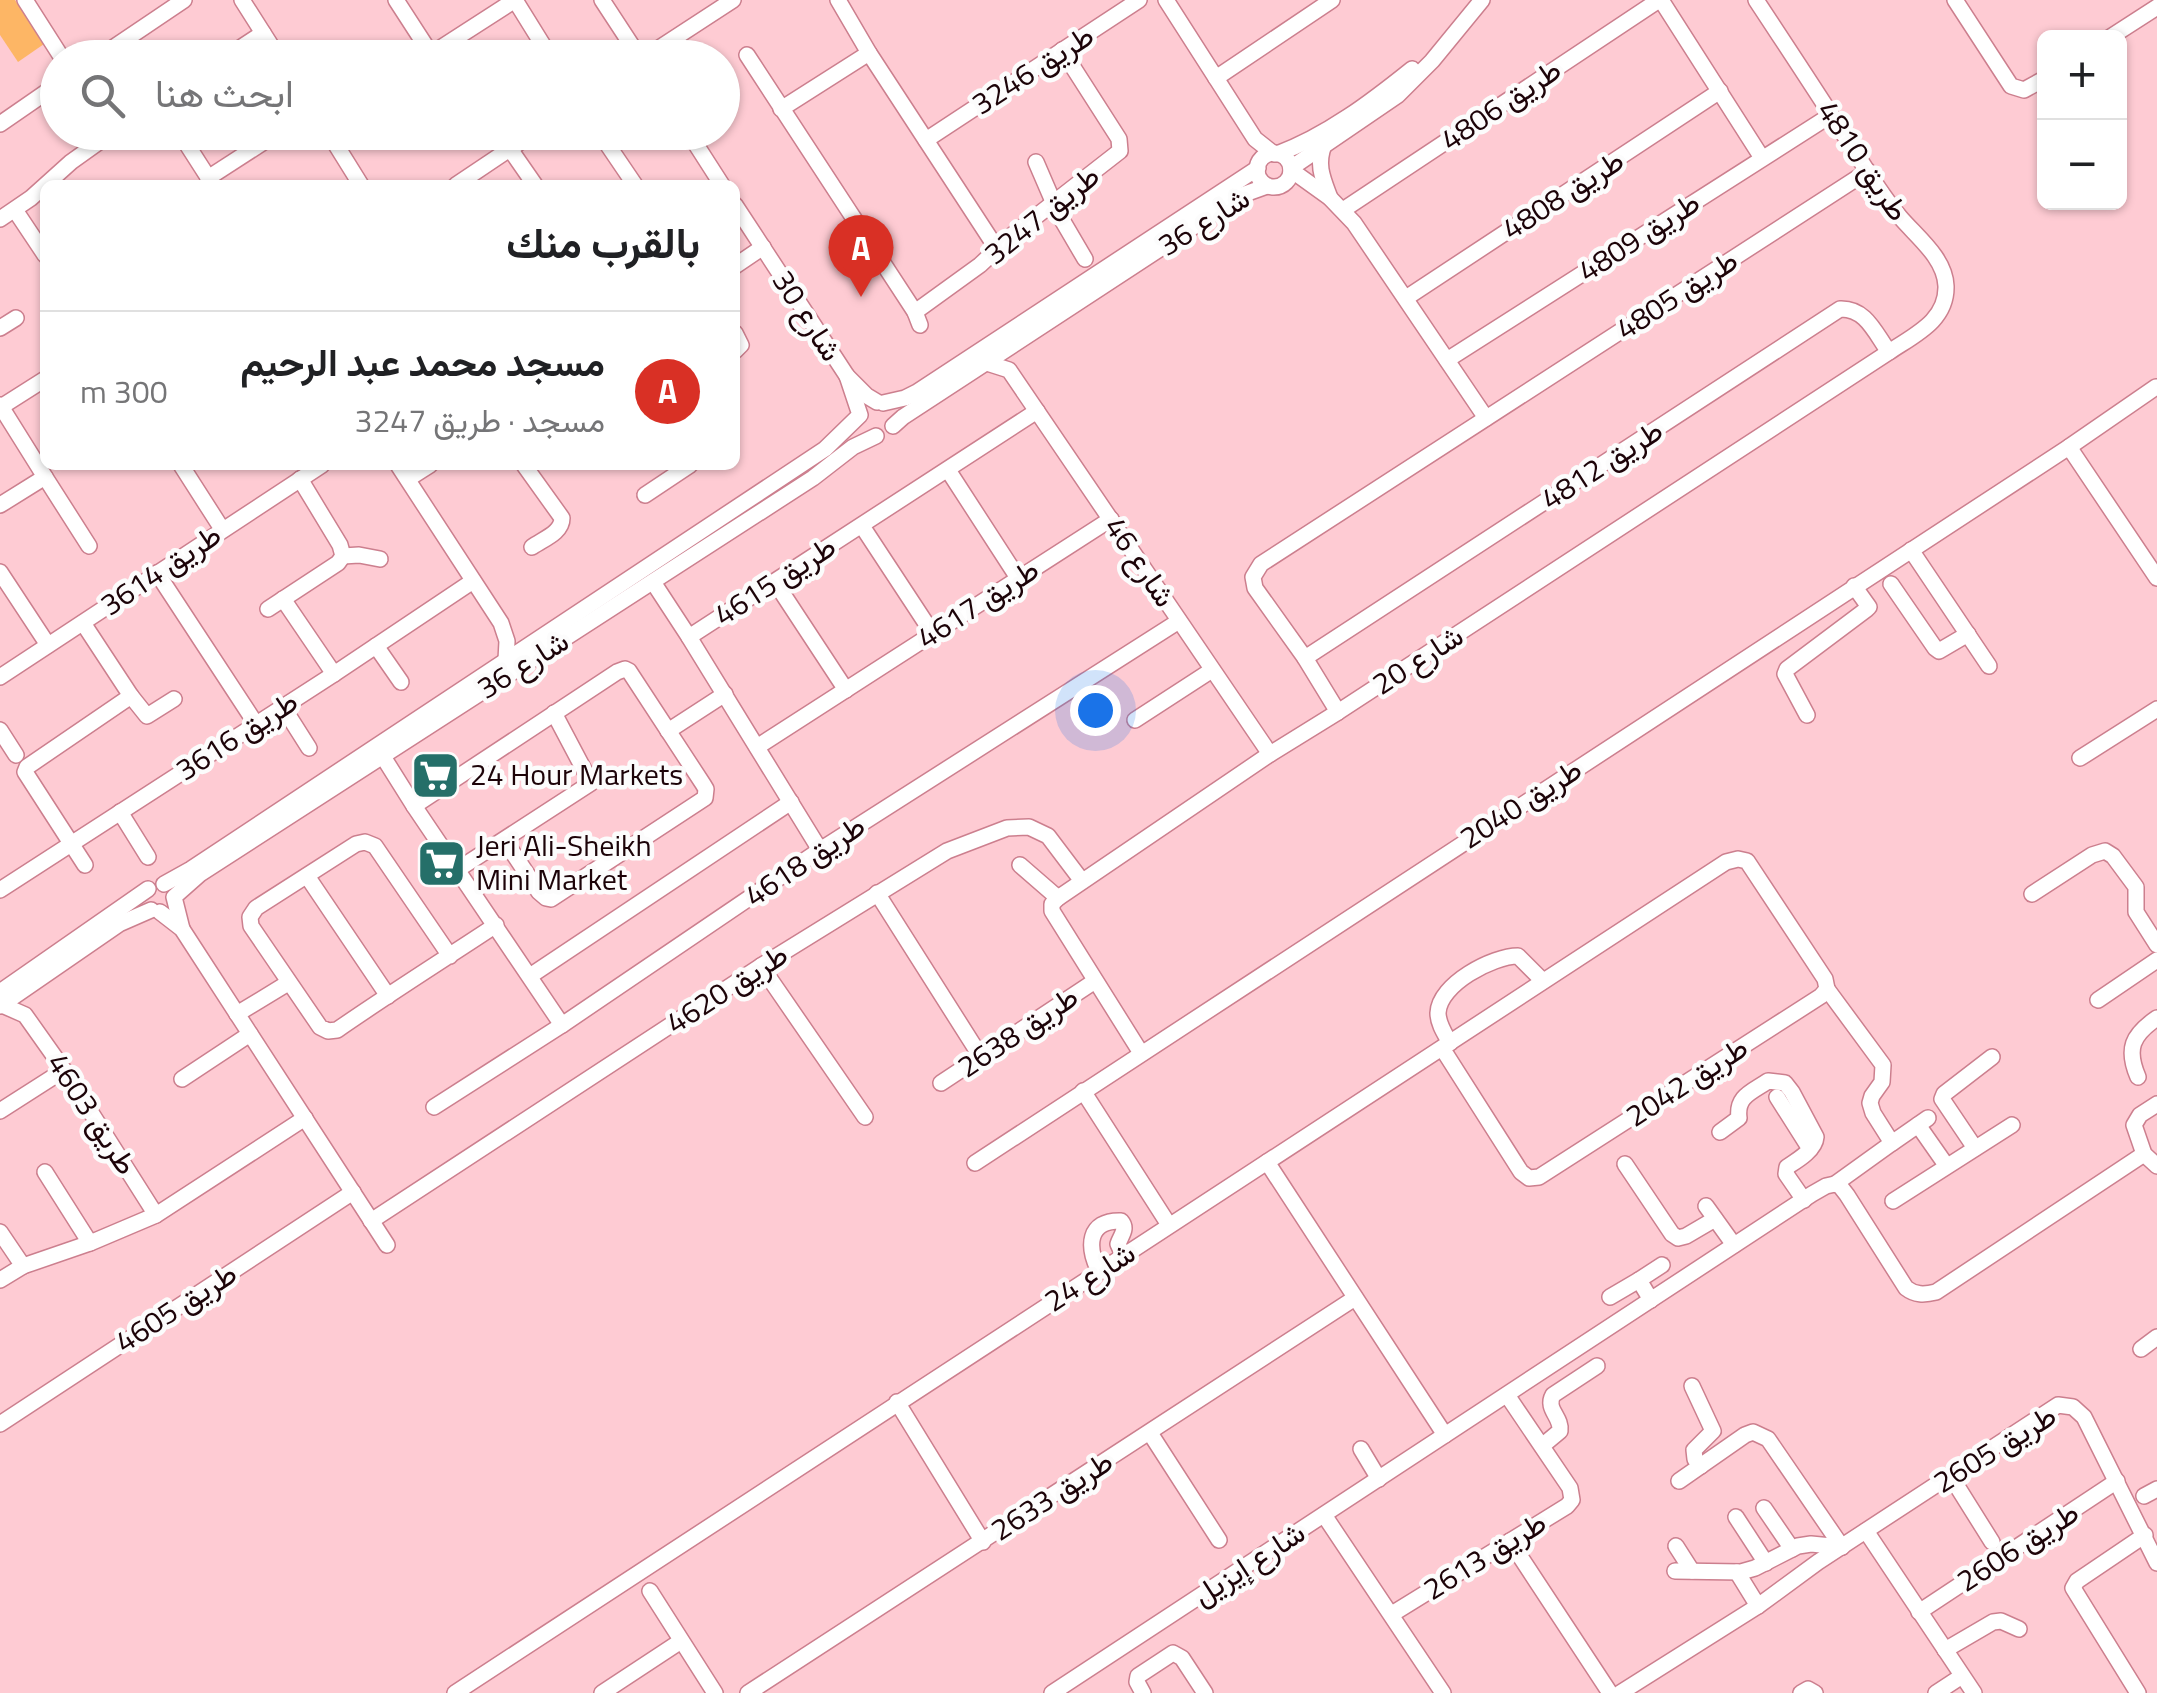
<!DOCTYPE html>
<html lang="ar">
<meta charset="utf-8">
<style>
:root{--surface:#fff;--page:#f6f6f6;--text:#202124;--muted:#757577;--line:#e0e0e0;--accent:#d93025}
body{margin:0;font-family:"Titillium Web",Vazirmatn,sans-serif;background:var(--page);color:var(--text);direction:rtl}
.controls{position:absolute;right:30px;top:30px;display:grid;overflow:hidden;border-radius:15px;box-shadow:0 2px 8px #0004}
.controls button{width:90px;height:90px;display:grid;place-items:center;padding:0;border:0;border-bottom:2px solid var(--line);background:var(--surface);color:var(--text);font:50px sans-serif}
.you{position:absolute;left:1095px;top:710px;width:35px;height:35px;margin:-25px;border:8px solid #fff;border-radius:50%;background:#1a73e8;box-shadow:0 0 0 15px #1a73e833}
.badge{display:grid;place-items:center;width:65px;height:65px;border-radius:50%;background:var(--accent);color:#fff;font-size:32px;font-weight:700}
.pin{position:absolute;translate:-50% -82px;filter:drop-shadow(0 2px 5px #0008)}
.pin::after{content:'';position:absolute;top:52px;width:35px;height:30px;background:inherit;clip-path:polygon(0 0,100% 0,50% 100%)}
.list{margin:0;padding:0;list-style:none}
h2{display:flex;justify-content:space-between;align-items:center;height:130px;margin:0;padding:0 40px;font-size:42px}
h2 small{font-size:32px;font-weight:400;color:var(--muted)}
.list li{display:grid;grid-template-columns:65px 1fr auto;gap:30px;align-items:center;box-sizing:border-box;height:160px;padding:0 40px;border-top:2px solid var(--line)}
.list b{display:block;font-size:38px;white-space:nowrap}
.list p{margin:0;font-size:32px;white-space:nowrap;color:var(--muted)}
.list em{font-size:32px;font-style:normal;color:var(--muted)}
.icon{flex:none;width:55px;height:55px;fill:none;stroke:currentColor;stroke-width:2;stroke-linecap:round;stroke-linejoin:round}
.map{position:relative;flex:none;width:2157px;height:1693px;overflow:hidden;direction:ltr}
.search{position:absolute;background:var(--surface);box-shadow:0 2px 8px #0004;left:40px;top:40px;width:700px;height:110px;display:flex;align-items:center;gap:25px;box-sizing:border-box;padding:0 35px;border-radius:55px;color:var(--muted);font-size:38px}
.panel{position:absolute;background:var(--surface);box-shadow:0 2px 8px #0004;left:40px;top:180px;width:700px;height:290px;border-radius:15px;direction:rtl}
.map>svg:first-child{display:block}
.green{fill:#fdb665}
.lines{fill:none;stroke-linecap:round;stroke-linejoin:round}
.minor-casing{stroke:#cc7f8e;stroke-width:18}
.minor{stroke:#fff;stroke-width:15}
.labels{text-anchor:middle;stroke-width:9;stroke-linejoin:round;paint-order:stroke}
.street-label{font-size:30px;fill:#1c0308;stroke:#fcfcfc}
.poi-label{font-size:30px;fill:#1c0308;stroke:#fcfcfc;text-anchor:start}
</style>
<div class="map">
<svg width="2157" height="1693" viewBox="0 0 2157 1693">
<rect width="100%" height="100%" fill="#fecbd3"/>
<!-- green -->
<polygon class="green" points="0,0 15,0 44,44 18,62 0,35"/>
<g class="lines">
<defs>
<g id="minor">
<polyline points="25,0 62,58"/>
<polyline points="242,0 279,58"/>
<polyline points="396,0 431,54"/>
<polyline points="602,0 640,58"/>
<polyline points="838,0 869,53 997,249"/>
<polyline points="1166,0 1255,139 1274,154"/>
<polyline points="1661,0 1762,158"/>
<polyline points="1955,0 2011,86 2024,90 2044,79"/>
<polyline points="2109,38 2157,7"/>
<polyline points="747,55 915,312 920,325"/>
<polyline points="98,58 184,0"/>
<polyline points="225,58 263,33"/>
<polyline points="425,58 515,0 551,58"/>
<polyline points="644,58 733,0"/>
<polyline points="1216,78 1332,0"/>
<polyline points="781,109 869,53"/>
<polyline points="0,124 58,84"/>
<polyline points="179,132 213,185"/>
<polyline points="328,132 361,185"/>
<polyline points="599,132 635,185"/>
<polyline points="688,132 722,185"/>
<polyline points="926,140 1139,0"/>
<path d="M1324,145c-8,20 -1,34 6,53"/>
<polyline points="510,149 535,185"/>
<circle cx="1274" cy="170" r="17"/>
<path d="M1277,154c49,-18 94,-52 135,-85"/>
<polyline points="1036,162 1058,213 1085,259"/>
<polyline points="1291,168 1398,95 1432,61 1482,0"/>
<polyline points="1291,170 1330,198 1354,223 1486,418"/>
<polyline points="208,178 279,132"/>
<polyline points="456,185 535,132"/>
<polyline points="735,205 847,376 867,396 877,402"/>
<polyline points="15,210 45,255"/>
<polyline points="1343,210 1659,0"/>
<polyline points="0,219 31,198 71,162 113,132"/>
<polyline points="735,266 763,247"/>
<polyline points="1406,298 1720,91"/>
<polyline points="915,312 980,265 1011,236 1120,151 1119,139 1062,50"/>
<polyline points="0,328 16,318"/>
<polyline points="735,333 741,345 735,351"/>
<polyline points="1447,360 1831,115"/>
<polyline points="987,363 1009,370 1270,754"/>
<polyline points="883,403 905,398 917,392 1258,168"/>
<polyline points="0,405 45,477 0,505"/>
<polyline points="1,407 45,379"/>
<polyline points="893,426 903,417 1242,195 1267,186"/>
<polyline points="2069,447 2157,578"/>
<polyline points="181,465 222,529"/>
<polyline points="398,465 501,623 507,641 506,660"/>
<path d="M524,465l38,53c0,15 -19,21 -30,29"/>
<polyline points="948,470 1018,578"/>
<polyline points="45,477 89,546"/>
<polyline points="408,479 430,465"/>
<polyline points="645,495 690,465"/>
<polyline points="862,526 933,634"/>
<polyline points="1911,550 1989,666"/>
<polyline points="343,556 359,555 380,559"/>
<polyline points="0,572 48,645"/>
<polyline points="157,573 256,724"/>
<polyline points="653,582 689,637 820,850"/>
<polyline points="775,582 846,690"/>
<polyline points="1891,584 1935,648 1939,651 1968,634"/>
<polyline points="283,599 334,674"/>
<polyline points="268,609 338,563 343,556 340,545 300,479"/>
<polyline points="83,623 131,696 27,767 25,772 85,865"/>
<polyline points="689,637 1037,411"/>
<polyline points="376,646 401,682"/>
<path d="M1305,658l535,-349c26,-1 35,24 49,43"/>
<polyline points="0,677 322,465"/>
<polyline points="131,696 147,716 174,699"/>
<polyline points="283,707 309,748"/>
<polyline points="1338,712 1305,658 1255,588 1253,577 1261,564 1868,171"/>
<polyline points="1807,715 1785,674 1787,669 1867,609 1869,607 1854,586"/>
<polyline points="1135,720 1212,670"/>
<polyline points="0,730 16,755"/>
<polyline points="668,731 725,694"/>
<polyline points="757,747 1111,519"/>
<polyline points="382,755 414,806 562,1025"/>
<polyline points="2080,758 2157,709"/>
<polyline points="414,806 617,672 625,669 629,671 703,784 706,789 705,798 551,899 546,898 539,892 505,841"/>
<polyline points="120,812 148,857"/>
<polyline points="1020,865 1058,898"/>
<polyline points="457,870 591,783 554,713"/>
<polyline points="307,876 388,996"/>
<polyline points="164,884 191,869 825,449 860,415 847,376"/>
<polyline points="0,890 334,674 473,581"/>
<polyline points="877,893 981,1057"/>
<polyline points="2032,894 2092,855 2105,851 2113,856 2136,887 2136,912 2157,945"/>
<polyline points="160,912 182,929 387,1245"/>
<polyline points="182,929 174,897 200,874 813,478 853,447 876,436"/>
<path d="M450,956l-75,-110 -10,-4 -9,2 -100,64 -6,9 1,9 69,101 8,4 9,-1c52,-36 106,-70 159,-105"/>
<polyline points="761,966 865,1117"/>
<polyline points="530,976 791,802"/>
<polyline points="0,992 148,889"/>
<polyline points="2098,1000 2157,960"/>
<polyline points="2,1005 25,1015 64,1070 156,1215"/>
<polyline points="0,1006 119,924 151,910"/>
<polyline points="237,1014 288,983"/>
<path d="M1450,1043c-5,-9 -12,-19 -12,-30 1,-29 55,-57 80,-57l25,25"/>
<path d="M1141,1053l-89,-142v-7l6,-6 212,-144 68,-42 551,-360c25,-17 58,-31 57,-66 -1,-28 -29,-49 -46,-69 -20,-23 -35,-50 -52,-76 -30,-47 -61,-94 -92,-141"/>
<path d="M2138,1077c-12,-28 -6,-42 19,-59"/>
<polyline points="182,1079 250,1034"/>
<polyline points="941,1083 1095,981"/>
<polyline points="1083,1091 1169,1225"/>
<polyline points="1777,1097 1810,1149"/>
<polyline points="2157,1104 2140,1115 2134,1125 2144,1154 2157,1166"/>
<polyline points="434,1107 562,1025 820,850 1179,621"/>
<polyline points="0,1111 64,1070"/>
<polyline points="1918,1125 1946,1165"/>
<path d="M1720,1132l19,-14c-3,-22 13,-26 29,-37l17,2 7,9 24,45c-1,13 -18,23 -29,30l-1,7 18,26"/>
<polyline points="1892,1143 1928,1118"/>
<polyline points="1975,1148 1942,1099 1944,1094 1992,1057"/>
<polyline points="1267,1162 1445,1435"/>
<polyline points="975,1163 2069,447 2156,387"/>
<polyline points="1625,1164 1672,1234 1678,1238 1686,1236 1715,1219"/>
<polyline points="45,1172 90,1243"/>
<path d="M1835,1184l5,2 7,9 59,93c9,7 18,7 30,4l208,-138"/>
<polyline points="1893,1201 2012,1125"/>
<polyline points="1706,1206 1734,1245"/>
<polyline points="371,1221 761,966 947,851 1007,828 1029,827 1048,836 1082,881"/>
<polyline points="0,1232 23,1266"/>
<path d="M1099,1271c-12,-24 -12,-51 22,-50 7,8 0,14 -3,23l5,11"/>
<polyline points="0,1280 23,1266 90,1243 156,1215 305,1118"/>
<polyline points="1639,1280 1662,1265"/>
<polyline points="1610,1297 1639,1280 1651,1300"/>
<polyline points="2141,1349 2157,1337"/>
<polyline points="1692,1386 1713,1431 1694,1450 1695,1459 1701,1466"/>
<polyline points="897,1402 983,1542"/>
<polyline points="0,1424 353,1192"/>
<polyline points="1150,1433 1219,1540"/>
<path d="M1542,1446l18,-15c2,-14 -15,-22 -7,-36l44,-29"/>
<polyline points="1361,1449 1379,1479"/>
<polyline points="1950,1475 1992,1542"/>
<polyline points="1679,1481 1745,1435 1753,1432 1768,1439 1842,1547"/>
<polyline points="2144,1496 2157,1489"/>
<polyline points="1764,1508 1792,1549"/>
<polyline points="1324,1515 1443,1693"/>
<polyline points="1736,1517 1766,1563"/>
<polyline points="1866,1531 1974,1693"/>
<polyline points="1510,1541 1610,1693"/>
<polyline points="1676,1546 1692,1571"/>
<polyline points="1675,1571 1741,1572 1755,1568 1798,1546 1811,1544 1842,1547"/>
<polyline points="1737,1572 1758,1606"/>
<polyline points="650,1591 715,1693"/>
<polyline points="1919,1612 2117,1481"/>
<polyline points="1392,1614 1567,1506 1572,1500 1570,1488 1507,1395"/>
<polyline points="1945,1650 1993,1622 2001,1621 2019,1629"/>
<polyline points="455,1693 1726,862 1738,859 1747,861 1825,979 1827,989 1821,996 1539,1177 1529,1178 1521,1172 1442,1048"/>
<polyline points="602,1693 681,1641"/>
<polyline points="748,1693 1355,1298"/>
<polyline points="1052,1693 1812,1194 1826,1186 1835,1184 1892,1143 1873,1113 1870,1103 1872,1096 1882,1082 1883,1065 1827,989"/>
<polyline points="1143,1693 1137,1682 1138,1676 1173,1653 1182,1658 1205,1693"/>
<polyline points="1620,1693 1758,1606 1818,1562 2058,1405 2073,1407 2084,1417 2157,1563"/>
<polyline points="1801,1693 1808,1689 1815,1693"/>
<polyline points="1936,1693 1962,1676"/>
<polyline points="2138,1693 2073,1588 2077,1581 2145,1535"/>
</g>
</defs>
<!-- minor casing -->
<use href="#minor" class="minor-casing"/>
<!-- minor -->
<use href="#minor" class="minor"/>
</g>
<!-- icons -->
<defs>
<symbol id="supermarket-square" viewBox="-11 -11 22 22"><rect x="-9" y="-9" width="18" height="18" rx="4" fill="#256f69" stroke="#fcfcfc"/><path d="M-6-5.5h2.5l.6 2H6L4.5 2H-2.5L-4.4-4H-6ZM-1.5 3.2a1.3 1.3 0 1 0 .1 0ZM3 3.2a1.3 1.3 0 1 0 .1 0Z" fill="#fff"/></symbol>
</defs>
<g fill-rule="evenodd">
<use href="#supermarket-square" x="408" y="748" width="55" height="55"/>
<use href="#supermarket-square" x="414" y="836" width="55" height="55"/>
</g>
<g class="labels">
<!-- street labels -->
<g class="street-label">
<text transform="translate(1033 70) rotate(-33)" y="10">طريق 3246</text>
<text transform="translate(1501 105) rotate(-34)" y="10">طريق 4806</text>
<text transform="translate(1863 161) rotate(56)" y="10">طريق 4810</text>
<text transform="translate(1563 195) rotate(-33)" y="10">طريق 4808</text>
<text transform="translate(1042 215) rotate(-39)" y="10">طريق 3247</text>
<text transform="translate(1204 222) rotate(-32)" y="10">شارع 36</text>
<text transform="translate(1639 237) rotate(-33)" y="10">طريق 4809</text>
<text transform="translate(1677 295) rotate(-33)" y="10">طريق 4805</text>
<text transform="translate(807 316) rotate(57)" y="10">شارع 30</text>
<text transform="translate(1602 465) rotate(-33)" y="10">طريق 4812</text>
<text transform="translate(1140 562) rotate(56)" y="10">شارع 46</text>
<text transform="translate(161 570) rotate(-34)" y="10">طريق 3614</text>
<text transform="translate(775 581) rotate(-33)" y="10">طريق 4615</text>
<text transform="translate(978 604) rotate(-33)" y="10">طريق 4617</text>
<text transform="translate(1418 660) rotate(-33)" y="10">شارع 20</text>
<text transform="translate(523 665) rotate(-32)" y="10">شارع 36</text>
<text transform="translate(237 736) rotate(-33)" y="10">طريق 3616</text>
<text transform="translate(1521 804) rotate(-33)" y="10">طريق 2040</text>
<text transform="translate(805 861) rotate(-34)" y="10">طريق 4618</text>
<text transform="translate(727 989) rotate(-33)" y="10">طريق 4620</text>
<text transform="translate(1018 1032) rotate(-34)" y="10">طريق 2638</text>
<text transform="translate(1687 1082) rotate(-33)" y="10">طريق 2042</text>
<text transform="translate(92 1114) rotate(57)" y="10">طريق 4603</text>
<text transform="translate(1090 1277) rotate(-33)" y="10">شارع 24</text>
<text transform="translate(176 1308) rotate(-33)" y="10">طريق 4605</text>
<text transform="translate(1995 1449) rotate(-32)" y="10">طريق 2605</text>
<text transform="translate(1052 1496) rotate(-33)" y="10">طريق 2633</text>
<text transform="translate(2018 1547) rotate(-33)" y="10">طريق 2606</text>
<text transform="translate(1485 1556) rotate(-32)" y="10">طريق 2613</text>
<text transform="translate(1249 1564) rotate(-33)" y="10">شارع إيزيل</text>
</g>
<!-- poi labels -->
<g class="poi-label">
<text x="470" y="785">24 Hour Markets</text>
<text x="476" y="856">Jeri Ali-Sheikh<tspan x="476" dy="34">Mini Market</tspan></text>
</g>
</g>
</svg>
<div class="controls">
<button>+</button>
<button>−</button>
</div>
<div class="you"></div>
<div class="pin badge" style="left:861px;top:297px">A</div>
<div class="search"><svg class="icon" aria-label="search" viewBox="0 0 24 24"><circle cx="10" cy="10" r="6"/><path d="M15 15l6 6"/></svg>ابحث هنا</div>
<section class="panel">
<h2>بالقرب منك<small></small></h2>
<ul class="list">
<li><span class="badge">A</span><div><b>مسجد محمد عبد الرحيم</b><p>مسجد · طريق 3247</p></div><em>300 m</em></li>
</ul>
</section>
</div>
